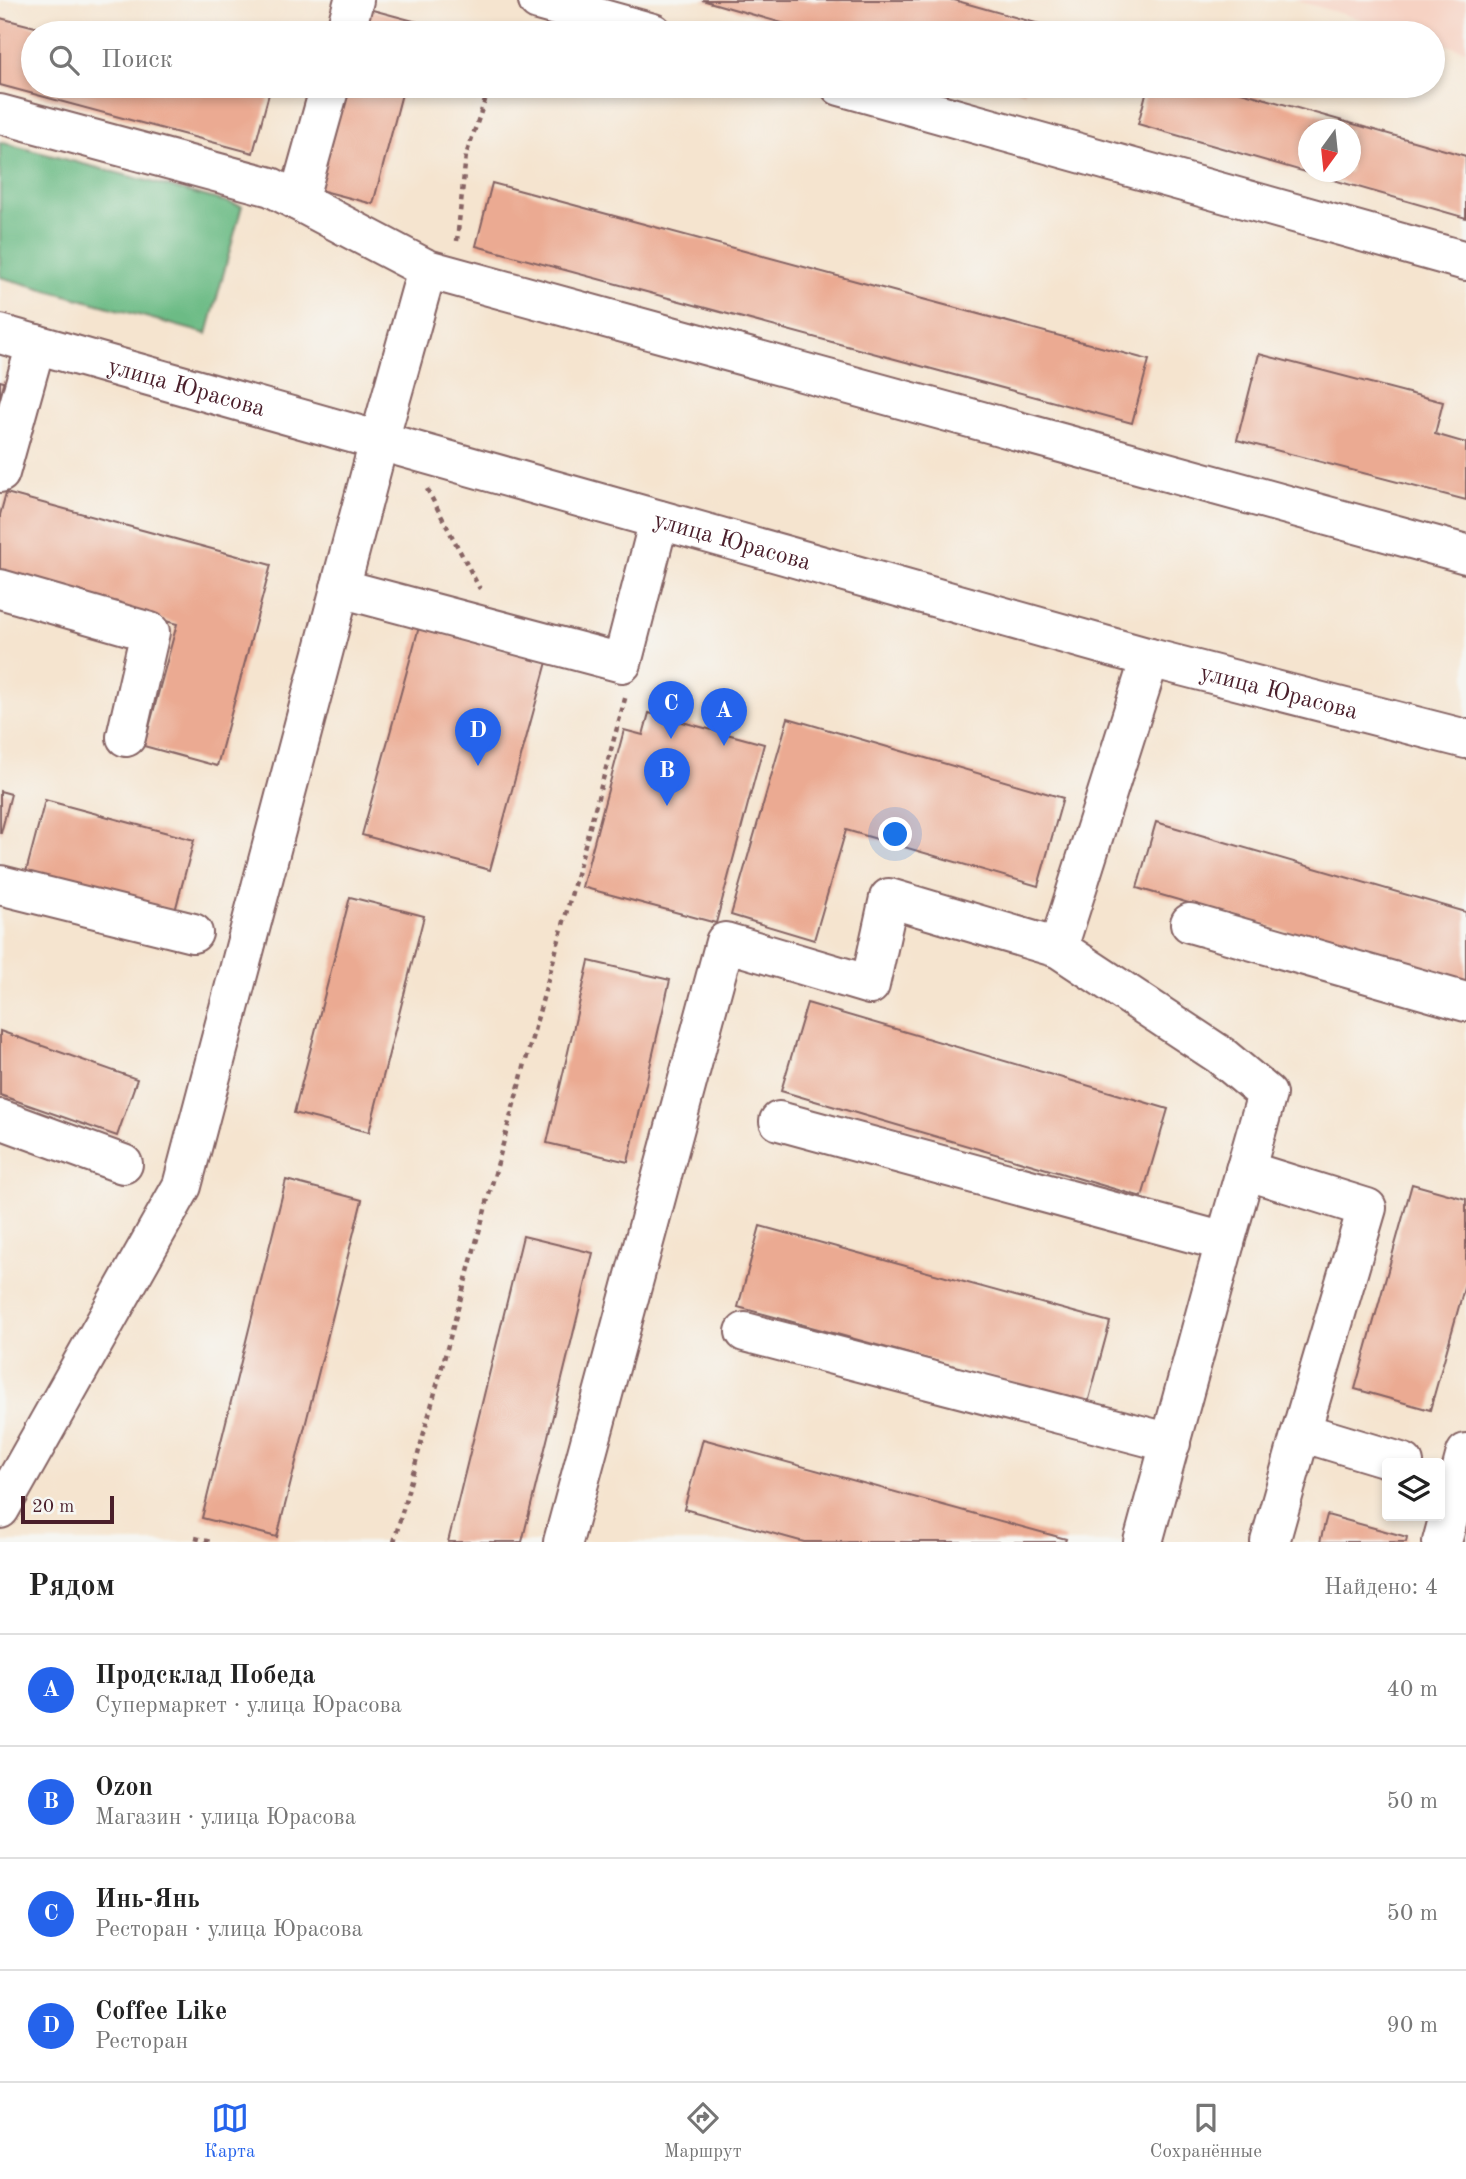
<!DOCTYPE html>
<html lang="ru">
<meta charset="utf-8">
<style>
:root{--surface:#fff;--page:#f6f6f6;--text:#222;--muted:#767676;--line:#e0e0e0;--accent:#2563eb}
body{margin:0;font-family:"Old Standard TT",serif;background:var(--page);color:var(--text)}
.controls{position:absolute;right:21px;bottom:21px;display:grid;overflow:hidden;border-radius:7px;box-shadow:0 4px 10px #0003}
.controls button{width:63px;height:63px;display:grid;place-items:center;padding:0;border:0;border-bottom:2px solid var(--line);background:var(--surface);color:var(--text);font:35px sans-serif}
.compass{position:absolute;left:1298px;top:119px;width:63px;height:63px;border-radius:50%;background:var(--surface);box-shadow:0 4px 10px #0003;rotate:195deg}
.scale{position:absolute;left:21px;bottom:18px;width:93px;box-sizing:border-box;padding-left:7px;border:4px solid #4a1f2b;border-top:0;font-size:19px;line-height:24px;white-space:nowrap;color:#4a1f2b;-webkit-text-stroke:5px #f6f6f2;paint-order:stroke}
.you{position:absolute;left:896px;top:835px;width:24px;height:24px;margin:-18px;border:5px solid #fff;border-radius:50%;background:#1a73e8;box-shadow:0 0 0 10px #1a73e833}
.badge{display:grid;place-items:center;width:46px;height:46px;border-radius:50%;background:var(--accent);color:#fff;font-size:23px;font-weight:700}
.pin{position:absolute;translate:-50% -58px;filter:drop-shadow(0 2px 4px #0008)}
.pin::after{content:'';position:absolute;top:37px;width:24px;height:21px;background:inherit;clip-path:polygon(0 0,100% 0,50% 100%)}
.list{margin:0;padding:0;list-style:none}
h2{display:flex;justify-content:space-between;align-items:center;height:91px;margin:0;padding:0 28px;font-size:30px}
h2 small{font-size:23px;font-weight:400;color:var(--muted)}
.list li{display:grid;grid-template-columns:46px 1fr auto;gap:21px;align-items:center;box-sizing:border-box;height:112px;padding:0 28px;border-top:2px solid var(--line)}
.list b{display:block;font-size:26px;white-space:nowrap}
.list p{margin:0;font-size:23px;white-space:nowrap;color:var(--muted)}
.list em{font-size:23px;font-style:normal;color:var(--muted)}
.icon{flex:none;width:38px;height:38px;fill:none;stroke:currentColor;stroke-width:2;stroke-linecap:round;stroke-linejoin:round}
.map{position:relative;flex:none;width:1466px;height:1542px;overflow:hidden}
.search{position:absolute;background:var(--surface);box-shadow:0 4px 10px #0003;left:21px;right:21px;top:21px;height:77px;display:flex;align-items:center;gap:18px;box-sizing:border-box;padding:0 24px;border-radius:38px;color:var(--muted);font-size:26px}
.sheet{height:539px;background:var(--surface)}
nav{display:flex;justify-content:space-around;align-items:center;box-sizing:border-box;height:98px;border-top:2px solid var(--line);background:var(--surface);font-size:19px;color:var(--muted)}
nav a{display:grid;justify-items:center;gap:4px}
nav .on{color:var(--accent)}
.map>svg:first-child{display:block}
.built{fill:#f6d2c3}
.forest{fill:#6cbb85;stroke:#5b6d58;stroke-width:2}
.building{fill:#ebaa92;fill-rule:evenodd}
.lines{fill:none;stroke-linecap:round;stroke-linejoin:round}
.minor-casing{stroke:#866464;stroke-width:42}
.path{stroke:#866464;stroke-width:4.5;stroke-dasharray:5 5;stroke-linecap:butt}
.minor{stroke:#fff;stroke-width:38}
.labels{text-anchor:middle;stroke-width:5;stroke-linejoin:round;paint-order:stroke}
.street-label{font-size:24px;fill:#4a1f2b;stroke:#f6f6f2}
</style>
<div class="map">
<svg width="1466" height="1542" viewBox="0 0 1466 1542">
<rect width="100%" height="100%" fill="#f6f6f2"/>
<filter id="ink" filterUnits="userSpaceOnUse"><feTurbulence type="fractalNoise" baseFrequency=".0143" numOctaves="2"/><feDisplacementMap in="SourceGraphic" scale="14" xChannelSelector="R" yChannelSelector="G"/><feConvolveMatrix kernelMatrix="1 2 1 2 8 2 1 2 1" color-interpolation-filters="sRGB"/></filter>
<filter id="wash" filterUnits="userSpaceOnUse"><feTurbulence type="fractalNoise" baseFrequency=".00686" numOctaves="4" result="noise"/><feDisplacementMap in="SourceGraphic" scale="28" xChannelSelector="R" yChannelSelector="G"/><feGaussianBlur stdDeviation="1.57" result="paint"/><feColorMatrix in="noise" values="0 0 0 0 0 0 0 0 0 0 0 0 0 0 0 0 0 1.4 0 .05"/><feComposite in="paint" operator="in"/></filter>
<g filter="url(#wash)">
<rect width="100%" height="100%" fill="#f5e4cf"/>
<!-- built -->
<polygon class="built" points="1295,0 1466,0 1466,50 1433,41 1433,33 1408,33"/>
<!-- forest -->
<polygon class="forest" points="0,142 242,206 207,334 0,277"/>
<g id="blocks">
<!-- building -->
<g class="building">
<polygon points="702,0 954,0 1043,25 1040,33 817,33"/>
<polygon points="365,8 421,23 418,33 359,33"/>
<polygon points="0,18 55,32 33,33 33,86 252,86 270,90 253,153 0,85"/>
<polygon points="344,86 404,86 373,204 316,189"/>
<polygon points="1006,86 1026,86 1024,92"/>
<path d="M1148,86h72l246,70v62l-328,-94zM1308,130h42v42h-42z"/>
<polygon points="492,183 1149,360 1132,423 476,246"/>
<polygon points="1259,354 1443,402 1435,434 1466,443 1466,500 1237,440"/>
<polygon points="0,381 11,384 0,423"/>
<polygon points="6,493 271,565 217,766 144,746 177,624 0,576 0,515"/>
<polygon points="419,627 547,662 490,870 362,835"/>
<polygon points="649,713 764,744 716,923 582,887 624,730 643,735"/>
<polygon points="788,718 1063,798 1038,886 846,830 814,940 731,915"/>
<polygon points="0,791 11,794 1,833 0,833"/>
<polygon points="45,800 194,840 175,911 26,872"/>
<polygon points="1156,822 1466,912 1466,983 1137,888"/>
<polygon points="350,897 424,916 369,1132 294,1113"/>
<polygon points="589,961 670,980 628,1162 547,1143"/>
<polygon points="807,1003 1168,1109 1142,1197 781,1091"/>
<polygon points="0,1031 137,1079 117,1136 0,1095"/>
<polygon points="286,1180 362,1200 277,1537 202,1518"/>
<polygon points="1412,1184 1466,1199 1466,1281 1430,1410 1355,1389"/>
<polygon points="760,1226 1110,1322 1088,1403 738,1307"/>
<polygon points="523,1236 593,1253 522,1542 448,1542"/>
<polygon points="703,1439 1066,1539 1065,1542 804,1542 684,1509"/>
<polygon points="1327,1515 1407,1537 1406,1542 1320,1542"/>
</g>
</g>
</g>
<g filter="url(#ink)">
<use href="#blocks" fill-opacity="0" stroke="#866464" stroke-width="2"/>
<g class="lines">
<defs>
<g id="minor">
<polyline points="538,1 653,33"/>
<polyline points="345,33 354,0"/>
<polyline points="840,86 1466,261"/>
<polyline points="0,114 271,187 427,269"/>
<polyline points="298,201 330,86"/>
<path id="s1" d="M0,334l1150,324 316,81"/>
<polyline points="0,473 36,344"/>
<polyline points="340,588 622,663 659,520"/>
<polyline points="0,589 150,632 126,737"/>
<polyline points="0,885 193,933"/>
<polyline points="1190,923 1466,1002"/>
<polyline points="1058,948 1220,1055 1267,1094 1225,1242 1143,1542"/>
<polyline points="0,1119 123,1164"/>
<polyline points="779,1121 1225,1242"/>
<polyline points="1245,1170 1367,1208 1301,1432"/>
<polyline points="745,1332 1171,1443"/>
<polyline points="0,1509 182,1186 379,441 427,269 1466,554"/>
<polyline points="563,1542 725,942 870,985 889,898 1058,948 1150,658"/>
<polyline points="1270,1542 1301,1432 1404,1463"/>
<polyline points="1442,1542 1466,1453"/>
</g>
</defs>
<!-- minor casing -->
<use href="#minor" class="minor-casing"/>
<!-- path -->
<g class="path">
<polyline points="457,241 466,155 490,86"/>
<polyline points="427,489 480,589"/>
<polyline points="195,1538 211,1542"/>
<polyline points="394,1542 626,695"/>
</g>
<!-- minor -->
<use href="#minor" class="minor"/>
</g>
</g>
<g class="labels">
<!-- street labels -->
<g class="street-label">
<text dy="8" stroke="none"><textPath href="#s1" startOffset="194">улица Юрасова</textPath></text>
<text dy="8" stroke="none"><textPath href="#s1" startOffset="761">улица Юрасова</textPath></text>
<text dy="8" stroke="none"><textPath href="#s1" startOffset="1328">улица Юрасова</textPath></text>
</g>
</g>
</svg>
<div class="controls">
<button><svg class="icon" aria-label="layers" viewBox="0 0 24 24"><path d="M12 4l9 5-9 5-9-5zM3 14l9 5 9-5"/></svg></button>
</div>
<svg class="compass" viewBox="-18 -18 36 36"><path d="M0-13l5 13h-10z" fill="#e53935"/><path d="M0 13l5-13h-10z" fill="#767676"/></svg>
<div class="scale">20 m</div>
<div class="you"></div>
<div class="pin badge" style="left:724px;top:746px">A</div>
<div class="pin badge" style="left:667px;top:806px">B</div>
<div class="pin badge" style="left:671px;top:739px">C</div>
<div class="pin badge" style="left:478px;top:766px">D</div>
<div class="search"><svg class="icon" aria-label="search" viewBox="0 0 24 24"><circle cx="10" cy="10" r="6"/><path d="M15 15l6 6"/></svg>Поиск</div>
</div>
<section class="sheet">
<h2>Рядом<small>Найдено: 4</small></h2>
<ul class="list">
<li><span class="badge">A</span><div><b>Продсклад Победа</b><p>Супермаркет · улица Юрасова</p></div><em>40 m</em></li>
<li><span class="badge">B</span><div><b>Ozon</b><p>Магазин · улица Юрасова</p></div><em>50 m</em></li>
<li><span class="badge">C</span><div><b>Инь-Янь</b><p>Ресторан · улица Юрасова</p></div><em>50 m</em></li>
<li><span class="badge">D</span><div><b>Coffee Like</b><p>Ресторан</p></div><em>90 m</em></li>
</ul>
</section>
<nav>
<a class="on"><svg class="icon" aria-label="map" viewBox="0 0 24 24"><path d="M3 6l6-2 6 2 6-2v14l-6 2-6-2-6 2zM9 4v14M15 6v14"/></svg>Карта</a>
<a><svg class="icon" aria-label="directions" viewBox="0 0 24 24"><path d="M12 3l9 9-9 9-9-9zM9 14v-3h6M13 9l2 2-2 2"/></svg>Маршрут</a>
<a><svg class="icon" aria-label="saved" viewBox="0 0 24 24"><path d="M7 4h10v16l-5-4-5 4z"/></svg>Сохранённые</a>
</nav>
